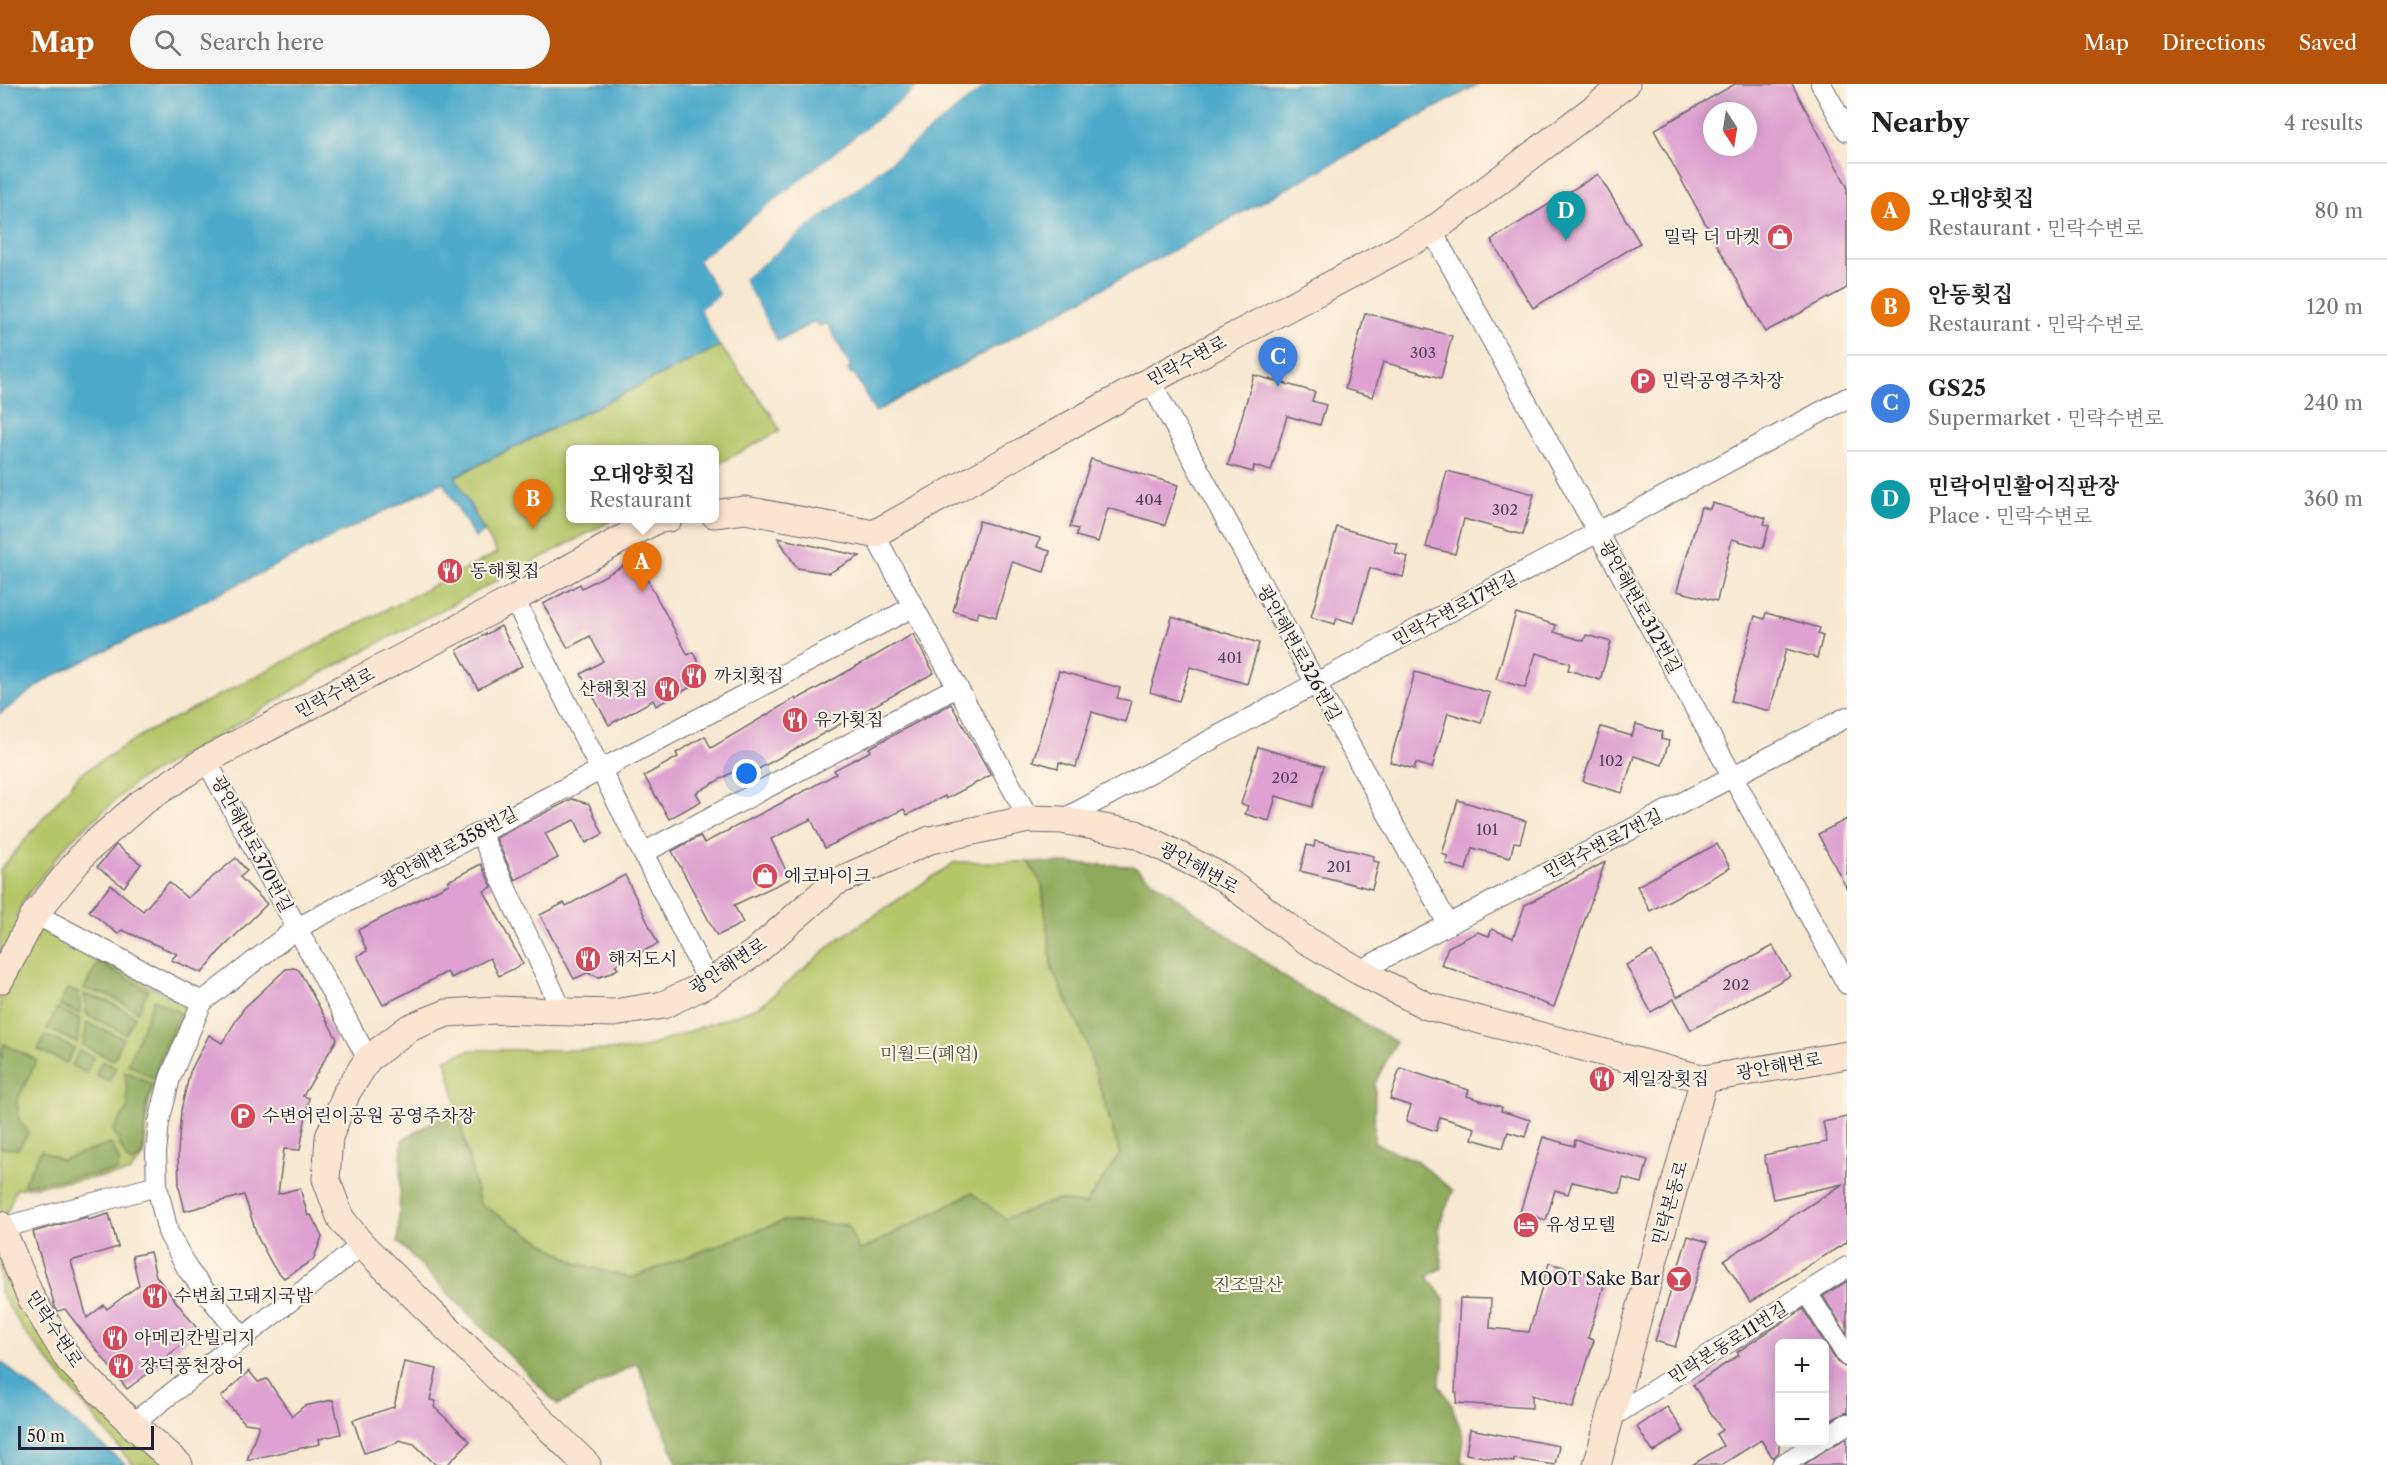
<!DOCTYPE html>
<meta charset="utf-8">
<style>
:root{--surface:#fff;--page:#f6f6f6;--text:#222;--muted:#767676;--line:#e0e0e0;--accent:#b45309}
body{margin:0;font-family:"Libre Caslon Text","Noto Serif KR",serif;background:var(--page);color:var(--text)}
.controls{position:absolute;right:18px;bottom:18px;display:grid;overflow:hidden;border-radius:9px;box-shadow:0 3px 15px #0003}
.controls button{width:54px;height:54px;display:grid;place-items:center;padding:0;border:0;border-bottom:2px solid var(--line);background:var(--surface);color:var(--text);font:30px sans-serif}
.compass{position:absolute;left:1703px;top:18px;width:54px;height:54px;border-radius:50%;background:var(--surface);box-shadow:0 3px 15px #0003;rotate:168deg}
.scale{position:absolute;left:18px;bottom:15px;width:136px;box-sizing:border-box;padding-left:6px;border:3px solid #22223b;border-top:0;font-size:16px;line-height:21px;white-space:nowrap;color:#22223b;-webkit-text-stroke:4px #fcf5e5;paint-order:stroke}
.you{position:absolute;left:747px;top:690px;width:21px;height:21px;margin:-15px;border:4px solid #fff;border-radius:50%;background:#1a73e8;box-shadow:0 0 0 9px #1a73e833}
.badge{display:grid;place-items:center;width:39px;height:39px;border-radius:50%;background:var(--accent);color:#fff;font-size:20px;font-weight:700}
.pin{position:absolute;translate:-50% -50px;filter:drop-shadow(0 2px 3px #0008)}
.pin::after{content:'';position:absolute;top:32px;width:21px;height:18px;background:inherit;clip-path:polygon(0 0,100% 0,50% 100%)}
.popup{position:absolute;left:566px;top:361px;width:153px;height:78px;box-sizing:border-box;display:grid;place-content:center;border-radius:9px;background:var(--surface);filter:drop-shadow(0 2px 4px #0005);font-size:20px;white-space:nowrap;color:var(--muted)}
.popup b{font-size:22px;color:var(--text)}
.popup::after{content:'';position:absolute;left:50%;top:100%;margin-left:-12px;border:12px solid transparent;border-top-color:var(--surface)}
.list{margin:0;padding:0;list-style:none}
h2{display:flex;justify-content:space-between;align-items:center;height:78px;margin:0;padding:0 24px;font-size:26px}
h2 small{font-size:20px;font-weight:400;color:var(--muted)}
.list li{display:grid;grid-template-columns:39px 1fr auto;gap:18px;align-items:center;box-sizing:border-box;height:96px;padding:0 24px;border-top:2px solid var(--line)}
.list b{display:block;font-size:22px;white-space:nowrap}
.list p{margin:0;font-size:20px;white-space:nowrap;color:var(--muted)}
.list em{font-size:20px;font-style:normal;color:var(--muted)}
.icon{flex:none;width:33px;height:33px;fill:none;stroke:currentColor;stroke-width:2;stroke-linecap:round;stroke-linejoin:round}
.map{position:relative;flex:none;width:1847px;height:1381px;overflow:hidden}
header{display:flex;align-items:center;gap:36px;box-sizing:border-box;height:84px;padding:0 30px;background:var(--accent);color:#fff}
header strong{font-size:28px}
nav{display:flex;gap:33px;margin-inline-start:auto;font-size:21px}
.search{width:420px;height:54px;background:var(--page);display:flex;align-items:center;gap:15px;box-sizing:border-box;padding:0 21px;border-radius:33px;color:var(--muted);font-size:22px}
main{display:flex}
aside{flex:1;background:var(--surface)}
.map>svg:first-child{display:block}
.green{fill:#b5c669;stroke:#6c7452;stroke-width:1.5}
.forest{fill:#90ab5d;stroke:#59664c;stroke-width:1.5}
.water{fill:#4daacb;stroke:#386683;stroke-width:1.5}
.pier{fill:#f8e8d1}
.building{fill:#dea1d1;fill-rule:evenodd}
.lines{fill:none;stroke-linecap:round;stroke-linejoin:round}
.street-casing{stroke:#6d6770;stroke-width:22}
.secondary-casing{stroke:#6d6770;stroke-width:29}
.street{stroke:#fff;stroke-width:20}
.secondary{stroke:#fce5d0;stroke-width:27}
.labels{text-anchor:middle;stroke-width:4.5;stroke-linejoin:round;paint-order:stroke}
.number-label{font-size:15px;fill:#514260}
.poi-label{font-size:18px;fill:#22223b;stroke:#fcf5e5;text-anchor:start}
.street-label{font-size:18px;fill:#22223b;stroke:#fcf5e5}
.park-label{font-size:18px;fill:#4e5349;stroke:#fcf5e5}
</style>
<header>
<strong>Map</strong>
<div class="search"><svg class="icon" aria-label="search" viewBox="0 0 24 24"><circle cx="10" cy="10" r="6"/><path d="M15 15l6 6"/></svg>Search here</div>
<nav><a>Map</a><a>Directions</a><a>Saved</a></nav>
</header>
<main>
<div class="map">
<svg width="1847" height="1381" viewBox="0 0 1847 1381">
<rect width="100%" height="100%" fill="#fcf5e5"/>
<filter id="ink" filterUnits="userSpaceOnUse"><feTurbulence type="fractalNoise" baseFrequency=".0167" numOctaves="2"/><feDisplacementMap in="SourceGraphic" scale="12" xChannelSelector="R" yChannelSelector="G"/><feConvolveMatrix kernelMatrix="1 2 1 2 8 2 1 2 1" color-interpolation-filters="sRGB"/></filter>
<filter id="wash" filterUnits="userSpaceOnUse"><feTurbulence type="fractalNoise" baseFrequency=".008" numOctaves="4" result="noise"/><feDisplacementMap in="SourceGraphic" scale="24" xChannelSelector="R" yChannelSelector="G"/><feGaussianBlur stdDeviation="1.35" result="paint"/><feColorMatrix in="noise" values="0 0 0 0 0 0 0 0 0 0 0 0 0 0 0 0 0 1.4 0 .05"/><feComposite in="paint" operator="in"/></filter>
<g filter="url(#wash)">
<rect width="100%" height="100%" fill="#f8e8d1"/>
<!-- green -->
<g class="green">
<polygon points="720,262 771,330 780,347 714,382 714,366 570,366 570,434 615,435 318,591 220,651 137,697 68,759 23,817 17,832 188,922 163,973 148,1022 144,1072 129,1089 16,1105 1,1144 68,1250 132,1340 179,1381 133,1381 23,1246 0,1208 0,786 80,690 145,649 497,469 455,393"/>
<polygon points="955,778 1029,778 1042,801 1052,885 1086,957 1120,1070 1085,1121 1057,1116 1005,1135 971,1109 860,1167 783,1137 631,1194 578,1180 479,1120 446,975 470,966 638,966 760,922 837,856"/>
</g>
<!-- forest -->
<g class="forest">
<polygon points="1029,778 1133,782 1293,899 1396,958 1375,999 1374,1059 1417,1077 1453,1107 1439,1141 1442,1184 1427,1192 1444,1214 1443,1284 1439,1301 1452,1322 1464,1355 1461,1377 1469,1381 678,1381 637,1279 558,1321 398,1158 402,1056 456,1024 480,1120 578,1180 631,1194 783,1137 847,1141 860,1167 972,1109 1005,1135 1057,1116 1085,1121 1120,1070 1086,957 1052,885 1042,801"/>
<polygon points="98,878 148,906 138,928 110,912 84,905"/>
<polygon points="67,905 79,908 80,930 59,921"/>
<polygon points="84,910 109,918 135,932 126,950 87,931"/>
<polygon points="154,915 180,929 161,971 154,995 128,980"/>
<polygon points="57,924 80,935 77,959 47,945"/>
<polygon points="87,939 123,954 114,976 83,962"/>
<polygon points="45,951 74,964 67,979 38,966"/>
<polygon points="4,960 37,976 17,1017 19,1036 29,1048 18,1065 0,1064 0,979"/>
<polygon points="79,967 93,973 86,989 72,982"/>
<polygon points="102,977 116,983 109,997 96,991"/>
<polygon points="125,987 152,1000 146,1022 143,1071 133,1079 128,1077 113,1046 128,1024"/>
<polygon points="111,1060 120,1078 117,1087 23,1101 41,1066 61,1076"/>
</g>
<!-- water -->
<g class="water">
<polygon points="0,0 922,0 699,176 720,211 700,225 720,262 455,392 484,448 475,454 443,398 46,596 0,630"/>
<polygon points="987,0 1479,0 875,328 854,289 850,290 848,285 851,283 827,239 819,242 816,237 778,257 743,195"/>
<polygon points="0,1277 126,1381 0,1381"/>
</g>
<!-- pier -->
<g class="pier">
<polygon points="922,0 925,0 923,2 703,177 723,211 722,214 704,226 722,260 720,262 700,225 720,211 699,176"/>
<polygon points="982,0 987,0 743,195 767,237 764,238 741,196 741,193"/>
</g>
<g id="blocks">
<!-- building -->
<g class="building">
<path d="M1735,0h57l55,102v102l-82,44 -111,-202zM1712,27h36v36h-36z"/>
<polygon points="1598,90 1640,159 1533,224 1491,156"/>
<polygon points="1365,229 1452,252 1441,294 1383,278 1373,313 1345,305"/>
<polygon points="1254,291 1315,308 1312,317 1326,321 1320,341 1287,332 1271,387 1254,382 1253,388 1228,381"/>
<polygon points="1091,375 1178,401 1165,441 1108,424 1098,458 1076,452 1078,445 1070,443"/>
<polygon points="1447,387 1534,410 1523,451 1464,435 1455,470 1426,463"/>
<polygon points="1712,419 1766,434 1764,440 1769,442 1763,464 1732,455 1717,517 1677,507 1701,423 1710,425"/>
<polygon points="979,437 1040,454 1037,463 1050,467 1044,488 1012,478 996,533 979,528 977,534 953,527"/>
<polygon points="1337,443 1398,460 1395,469 1408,473 1403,493 1370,484 1354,539 1337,534 1335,540 1311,533"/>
<polygon points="778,454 860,472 829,489 797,484"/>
<polygon points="636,475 688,571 693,568 707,594 656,622 653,616 609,641 581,590 603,577 590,552 568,564 543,520 580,500 582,504"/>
<polygon points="1516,529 1556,541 1554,548 1584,557 1586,551 1611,558 1600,596 1568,586 1570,579 1536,569 1525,604 1496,595"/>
<polygon points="1766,529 1820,544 1818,550 1823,552 1817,574 1786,565 1770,627 1731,617 1755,532 1764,535"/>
<polygon points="1172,533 1259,559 1247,600 1190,583 1179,617 1150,608"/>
<polygon points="501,542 522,582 478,605 457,566"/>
<polygon points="913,550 934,589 742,694 738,685 696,709 701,717 669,735 644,692 678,673 676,669 705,652 711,664 795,614 796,616 834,595"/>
<polygon points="1059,587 1120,604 1117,614 1131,617 1125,638 1092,628 1076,683 1059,678 1058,684 1033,677"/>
<polygon points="1415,588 1490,609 1481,639 1448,629 1432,684 1416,679 1414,685 1390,678"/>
<polygon points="951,620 991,691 946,715 945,712 907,731 904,725 825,764 811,735 771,755 790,795 734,821 743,839 717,852 672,767 700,752 704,759 795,712 836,690 834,686 871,667 869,664"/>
<polygon points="1636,640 1663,648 1661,655 1669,657 1662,681 1634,672 1622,709 1583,697 1601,643 1632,652"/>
<polygon points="1258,663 1324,682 1312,723 1276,712 1269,737 1245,730 1248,722 1241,720"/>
<polygon points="572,715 589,720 603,750 586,759 575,736 545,749 558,774 515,796 496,754"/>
<polygon points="1458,716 1526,737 1520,759 1514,758 1510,774 1472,764 1466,786 1446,780 1448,772 1442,770"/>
<polygon points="1847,735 1847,805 1818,750"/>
<polygon points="1315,757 1374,772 1373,777 1379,778 1372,805 1300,787 1307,761 1314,763"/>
<polygon points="1717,760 1730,784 1650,827 1637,802"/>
<polygon points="116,761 141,780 124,803 97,783"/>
<polygon points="236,774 247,787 240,793 267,820 219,868 202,889 171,876 177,870 122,846 118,850 89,827 111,801 143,827 169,798 187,814"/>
<polygon points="1605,778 1554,923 1441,881 1448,863 1478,848 1489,852 1492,845 1513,854 1525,821"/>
<polygon points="481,780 492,803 484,807 523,880 499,892 490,874 451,894 447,888 383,921 357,872 367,867 358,846 449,800 448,797"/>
<polygon points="625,791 658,860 615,881 618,885 608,890 599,893 587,889 574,895 540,831 564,819 566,822"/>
<polygon points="1773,862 1790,892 1691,946 1674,915 1651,928 1626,881 1652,867 1677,913"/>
<polygon points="294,884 299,886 337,955 303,1012 309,1014 300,1066 284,1065 278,1110 300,1104 308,1132 311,1131 322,1153 313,1176 284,1194 273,1182 258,1154 244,1111 185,1127 179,1103 178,1068 181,1026 190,988 209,951 222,959 244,924 286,885"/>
<polygon points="1400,984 1469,1006 1467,1012 1502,1023 1501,1027 1530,1036 1525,1053 1508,1048 1503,1064 1472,1055 1475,1044 1440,1033 1436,1047 1406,1037 1411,1022 1390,1015"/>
<polygon points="1847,1033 1847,1158 1750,1218 1724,1176 1843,1100 1773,1115 1764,1071 1827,1058 1823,1038"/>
<polygon points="1543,1053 1574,1062 1575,1056 1648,1076 1642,1099 1623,1094 1620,1109 1572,1098 1568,1110 1555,1106 1546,1136 1520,1128"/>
<polygon points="109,1130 118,1163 71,1177 87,1234 104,1221 107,1225 139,1201 132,1172 150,1168 156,1192 199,1247 169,1271 170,1273 127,1305 65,1225 58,1227 55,1223 33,1148 87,1133 88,1136"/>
<polygon points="1688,1152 1708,1158 1675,1263 1655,1257"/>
<polygon points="1549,1179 1606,1195 1588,1254 1594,1256 1573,1324 1532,1311 1532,1324 1456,1319 1457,1309 1455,1308 1460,1214 1491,1215 1490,1244 1529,1248"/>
<polygon points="1847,1197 1847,1250 1823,1212"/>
<polygon points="1803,1225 1837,1278 1847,1284 1847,1328 1824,1340 1824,1260 1779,1260 1779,1368 1773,1374 1761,1356 1721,1381 1692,1381 1723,1362 1716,1350 1722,1346 1693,1301 1739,1271 1737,1268"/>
<polygon points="404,1278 437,1285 430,1316 436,1317 434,1323 470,1357 447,1381 436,1381 414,1360 399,1356 394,1360 364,1369 353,1336 394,1323"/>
<polygon points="249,1287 258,1298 267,1295 292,1332 304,1322 333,1316 341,1350 319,1355 320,1360 247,1376 259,1341 245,1339 221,1313"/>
<polygon points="1667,1323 1684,1348 1653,1368 1637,1343"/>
<polygon points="1470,1345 1559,1362 1555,1381 1514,1375 1514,1378 1466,1370"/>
<polygon points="1847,1354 1847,1381 1804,1381 1827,1365"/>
</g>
</g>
</g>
<g filter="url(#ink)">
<use href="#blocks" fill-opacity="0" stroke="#6d6770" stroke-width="1.5"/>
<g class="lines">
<defs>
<g id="street">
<polyline points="1821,0 1847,47"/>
<polyline points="1432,147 1847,900"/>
<polyline points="1150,297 1448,840"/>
<polyline points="874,450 1029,735"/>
<polyline points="514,515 709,899"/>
<polyline points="206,676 368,975"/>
<polyline points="1062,736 1847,314"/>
<polyline points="480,748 562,927"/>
<polyline points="643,769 957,603"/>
<polyline points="35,830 202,918"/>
<polyline points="1359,887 1847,633"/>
<polyline points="1,1144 157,1102"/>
<polyline points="1807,1209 1847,1272"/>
<polyline points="243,1254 188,1186 168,1148 157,1102 156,1069 159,1038 170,994 202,918 297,844 913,523"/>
<polyline points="1610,1334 1847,1183"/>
<polyline points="132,1340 362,1161"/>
<polyline points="1824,1354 1847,1340"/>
<polyline points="1782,1381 1818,1358"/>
</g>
<g id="secondary">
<polyline points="714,430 745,426 874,450 1150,297 1432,147 1626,0"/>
<polyline points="0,896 35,830 86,767 141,719 206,676 514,515 656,436 669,434"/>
<polyline points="0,1141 31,1214 69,1276 132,1340 179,1381"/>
<polyline points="587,1381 362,1161 341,1135 326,1095 329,1053 347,1008 368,975 409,944 447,929 495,926 614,929 663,921 709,899 754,869 834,799 930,756 1029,735 1062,736 1136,750 1222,793 1301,853 1359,887 1427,922 1704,995 1847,971"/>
<polyline points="1597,1381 1704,995"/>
</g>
</defs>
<!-- street casing -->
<use href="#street" class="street-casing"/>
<!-- secondary casing -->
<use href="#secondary" class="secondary-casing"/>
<!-- street -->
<use href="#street" class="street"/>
<!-- secondary -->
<use href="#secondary" class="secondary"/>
</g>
</g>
<!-- icons -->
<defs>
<symbol id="shop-disc" viewBox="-11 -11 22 22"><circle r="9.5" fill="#d1495b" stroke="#fcf5e5"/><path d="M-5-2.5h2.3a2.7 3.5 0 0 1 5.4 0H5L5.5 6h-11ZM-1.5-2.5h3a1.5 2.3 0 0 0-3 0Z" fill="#fff"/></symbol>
<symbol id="parking-disc" viewBox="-11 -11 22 22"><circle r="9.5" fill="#d1495b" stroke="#fcf5e5"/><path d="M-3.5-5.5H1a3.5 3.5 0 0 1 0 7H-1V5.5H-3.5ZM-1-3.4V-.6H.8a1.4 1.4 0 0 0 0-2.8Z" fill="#fff"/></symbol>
<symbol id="restaurant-disc" viewBox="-11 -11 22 22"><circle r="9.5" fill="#d1495b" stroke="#fcf5e5"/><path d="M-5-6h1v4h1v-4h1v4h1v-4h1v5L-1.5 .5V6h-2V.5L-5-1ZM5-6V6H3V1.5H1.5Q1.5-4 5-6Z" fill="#fff"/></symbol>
<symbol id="hotel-disc" viewBox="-11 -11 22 22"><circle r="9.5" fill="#d1495b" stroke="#fcf5e5"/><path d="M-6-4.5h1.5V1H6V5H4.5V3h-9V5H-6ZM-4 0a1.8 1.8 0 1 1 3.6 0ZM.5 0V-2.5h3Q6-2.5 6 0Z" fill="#fff"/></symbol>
<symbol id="bar-disc" viewBox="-11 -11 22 22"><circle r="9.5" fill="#d1495b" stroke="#fcf5e5"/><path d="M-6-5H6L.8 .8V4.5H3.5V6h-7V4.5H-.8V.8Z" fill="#fff"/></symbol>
</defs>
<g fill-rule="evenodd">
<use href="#shop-disc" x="1765" y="138" width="30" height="30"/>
<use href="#parking-disc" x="1628" y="282" width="30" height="30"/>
<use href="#restaurant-disc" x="435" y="472" width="30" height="30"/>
<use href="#restaurant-disc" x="679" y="577" width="30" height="30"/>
<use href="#restaurant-disc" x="652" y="590" width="30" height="30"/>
<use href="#restaurant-disc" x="780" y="621" width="30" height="30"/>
<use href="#shop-disc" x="750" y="777" width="30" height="30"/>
<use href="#restaurant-disc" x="573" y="860" width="30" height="30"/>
<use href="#restaurant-disc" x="1587" y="980" width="30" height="30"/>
<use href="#parking-disc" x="228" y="1017" width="30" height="30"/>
<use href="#hotel-disc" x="1511" y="1126" width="30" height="30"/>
<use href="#bar-disc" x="1664" y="1180" width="30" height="30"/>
<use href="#restaurant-disc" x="140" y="1197" width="30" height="30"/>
<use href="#restaurant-disc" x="100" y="1239" width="30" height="30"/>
<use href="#restaurant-disc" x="106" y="1267" width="30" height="30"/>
</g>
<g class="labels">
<!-- number labels -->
<g class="number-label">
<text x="1423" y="274">303</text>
<text x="1149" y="421">404</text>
<text x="1505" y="431">302</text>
<text x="1230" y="579">401</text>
<text x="1611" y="682">102</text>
<text x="1285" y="699">202</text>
<text x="1487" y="751">101</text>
<text x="1339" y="788">201</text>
<text x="1736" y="906">202</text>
</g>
<!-- poi labels -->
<g class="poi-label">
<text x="1760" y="159" text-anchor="end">밀락 더 마켓</text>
<text x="1662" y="303">민락공영주차장</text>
<text x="470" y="493">동해횟집</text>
<text x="714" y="598">까치횟집</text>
<text x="648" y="611" text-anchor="end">산해횟집</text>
<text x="814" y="642">유가횟집</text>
<text x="784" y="798">에코바이크</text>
<text x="608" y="881">해저도시</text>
<text x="1622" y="1001">제일장횟집</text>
<text x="262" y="1038">수변어린이공원 공영주차장</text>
<text x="1546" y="1147">유성모텔</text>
<text x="1660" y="1201" text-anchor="end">MOOT Sake Bar</text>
<text x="174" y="1218">수변최고돼지국밥</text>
<text x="134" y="1260">아메리칸빌리지</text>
<text x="140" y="1288">장덕풍천장어</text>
</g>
<!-- street labels -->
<g class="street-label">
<text transform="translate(1187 277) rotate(-28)" y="6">민락수변로</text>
<text transform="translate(1640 523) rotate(61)" y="6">광안해변로312번길</text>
<text transform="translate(1455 525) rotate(-28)" y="6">민락수변로17번길</text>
<text transform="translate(1299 569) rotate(61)" y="6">광안해변로326번길</text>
<text transform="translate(335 609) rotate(-28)" y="6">민락수변로</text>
<text transform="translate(252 760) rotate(62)" y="6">광안해변로370번길</text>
<text transform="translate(1603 760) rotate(-27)" y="6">민락수변로7번길</text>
<text transform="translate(449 764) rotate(-28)" y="6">광안해변로358번길</text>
<text transform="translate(1199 784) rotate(29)" y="6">광안해변로</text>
<text transform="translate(728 882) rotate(-33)" y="6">광안해변로</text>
<text transform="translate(1779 982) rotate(-10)" y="6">광안해변로</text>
<text transform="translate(1670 1119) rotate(-74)" y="6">민락본동로</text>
<text transform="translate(54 1245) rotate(57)" y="6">민락수변로</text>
<text transform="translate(1728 1259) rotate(-32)" y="6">민락본동로11번길</text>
</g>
<!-- park labels -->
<g class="park-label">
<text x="929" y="976">미월드(폐업)</text>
<text x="1248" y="1207">진조말산</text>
</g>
</g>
</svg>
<div class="controls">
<button>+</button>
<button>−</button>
</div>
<svg class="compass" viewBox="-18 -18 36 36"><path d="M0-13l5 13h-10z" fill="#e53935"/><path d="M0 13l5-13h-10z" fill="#767676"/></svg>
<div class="scale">50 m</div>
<div class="you"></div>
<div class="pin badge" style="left:642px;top:508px;background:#e8710a">A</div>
<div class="popup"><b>오대양횟집</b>Restaurant</div>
<div class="pin badge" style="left:533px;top:445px;background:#e8710a">B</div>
<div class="pin badge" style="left:1278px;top:303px;background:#3f7fe0">C</div>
<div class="pin badge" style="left:1566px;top:157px;background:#0f9aa8">D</div>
</div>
<aside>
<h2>Nearby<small>4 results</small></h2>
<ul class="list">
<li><span class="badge" style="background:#e8710a">A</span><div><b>오대양횟집</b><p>Restaurant · 민락수변로</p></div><em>80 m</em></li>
<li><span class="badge" style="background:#e8710a">B</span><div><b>안동횟집</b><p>Restaurant · 민락수변로</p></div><em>120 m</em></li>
<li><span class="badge" style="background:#3f7fe0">C</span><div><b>GS25</b><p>Supermarket · 민락수변로</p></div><em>240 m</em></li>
<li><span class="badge" style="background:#0f9aa8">D</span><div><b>민락어민활어직판장</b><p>Place · 민락수변로</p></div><em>360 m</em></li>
</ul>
</aside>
</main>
